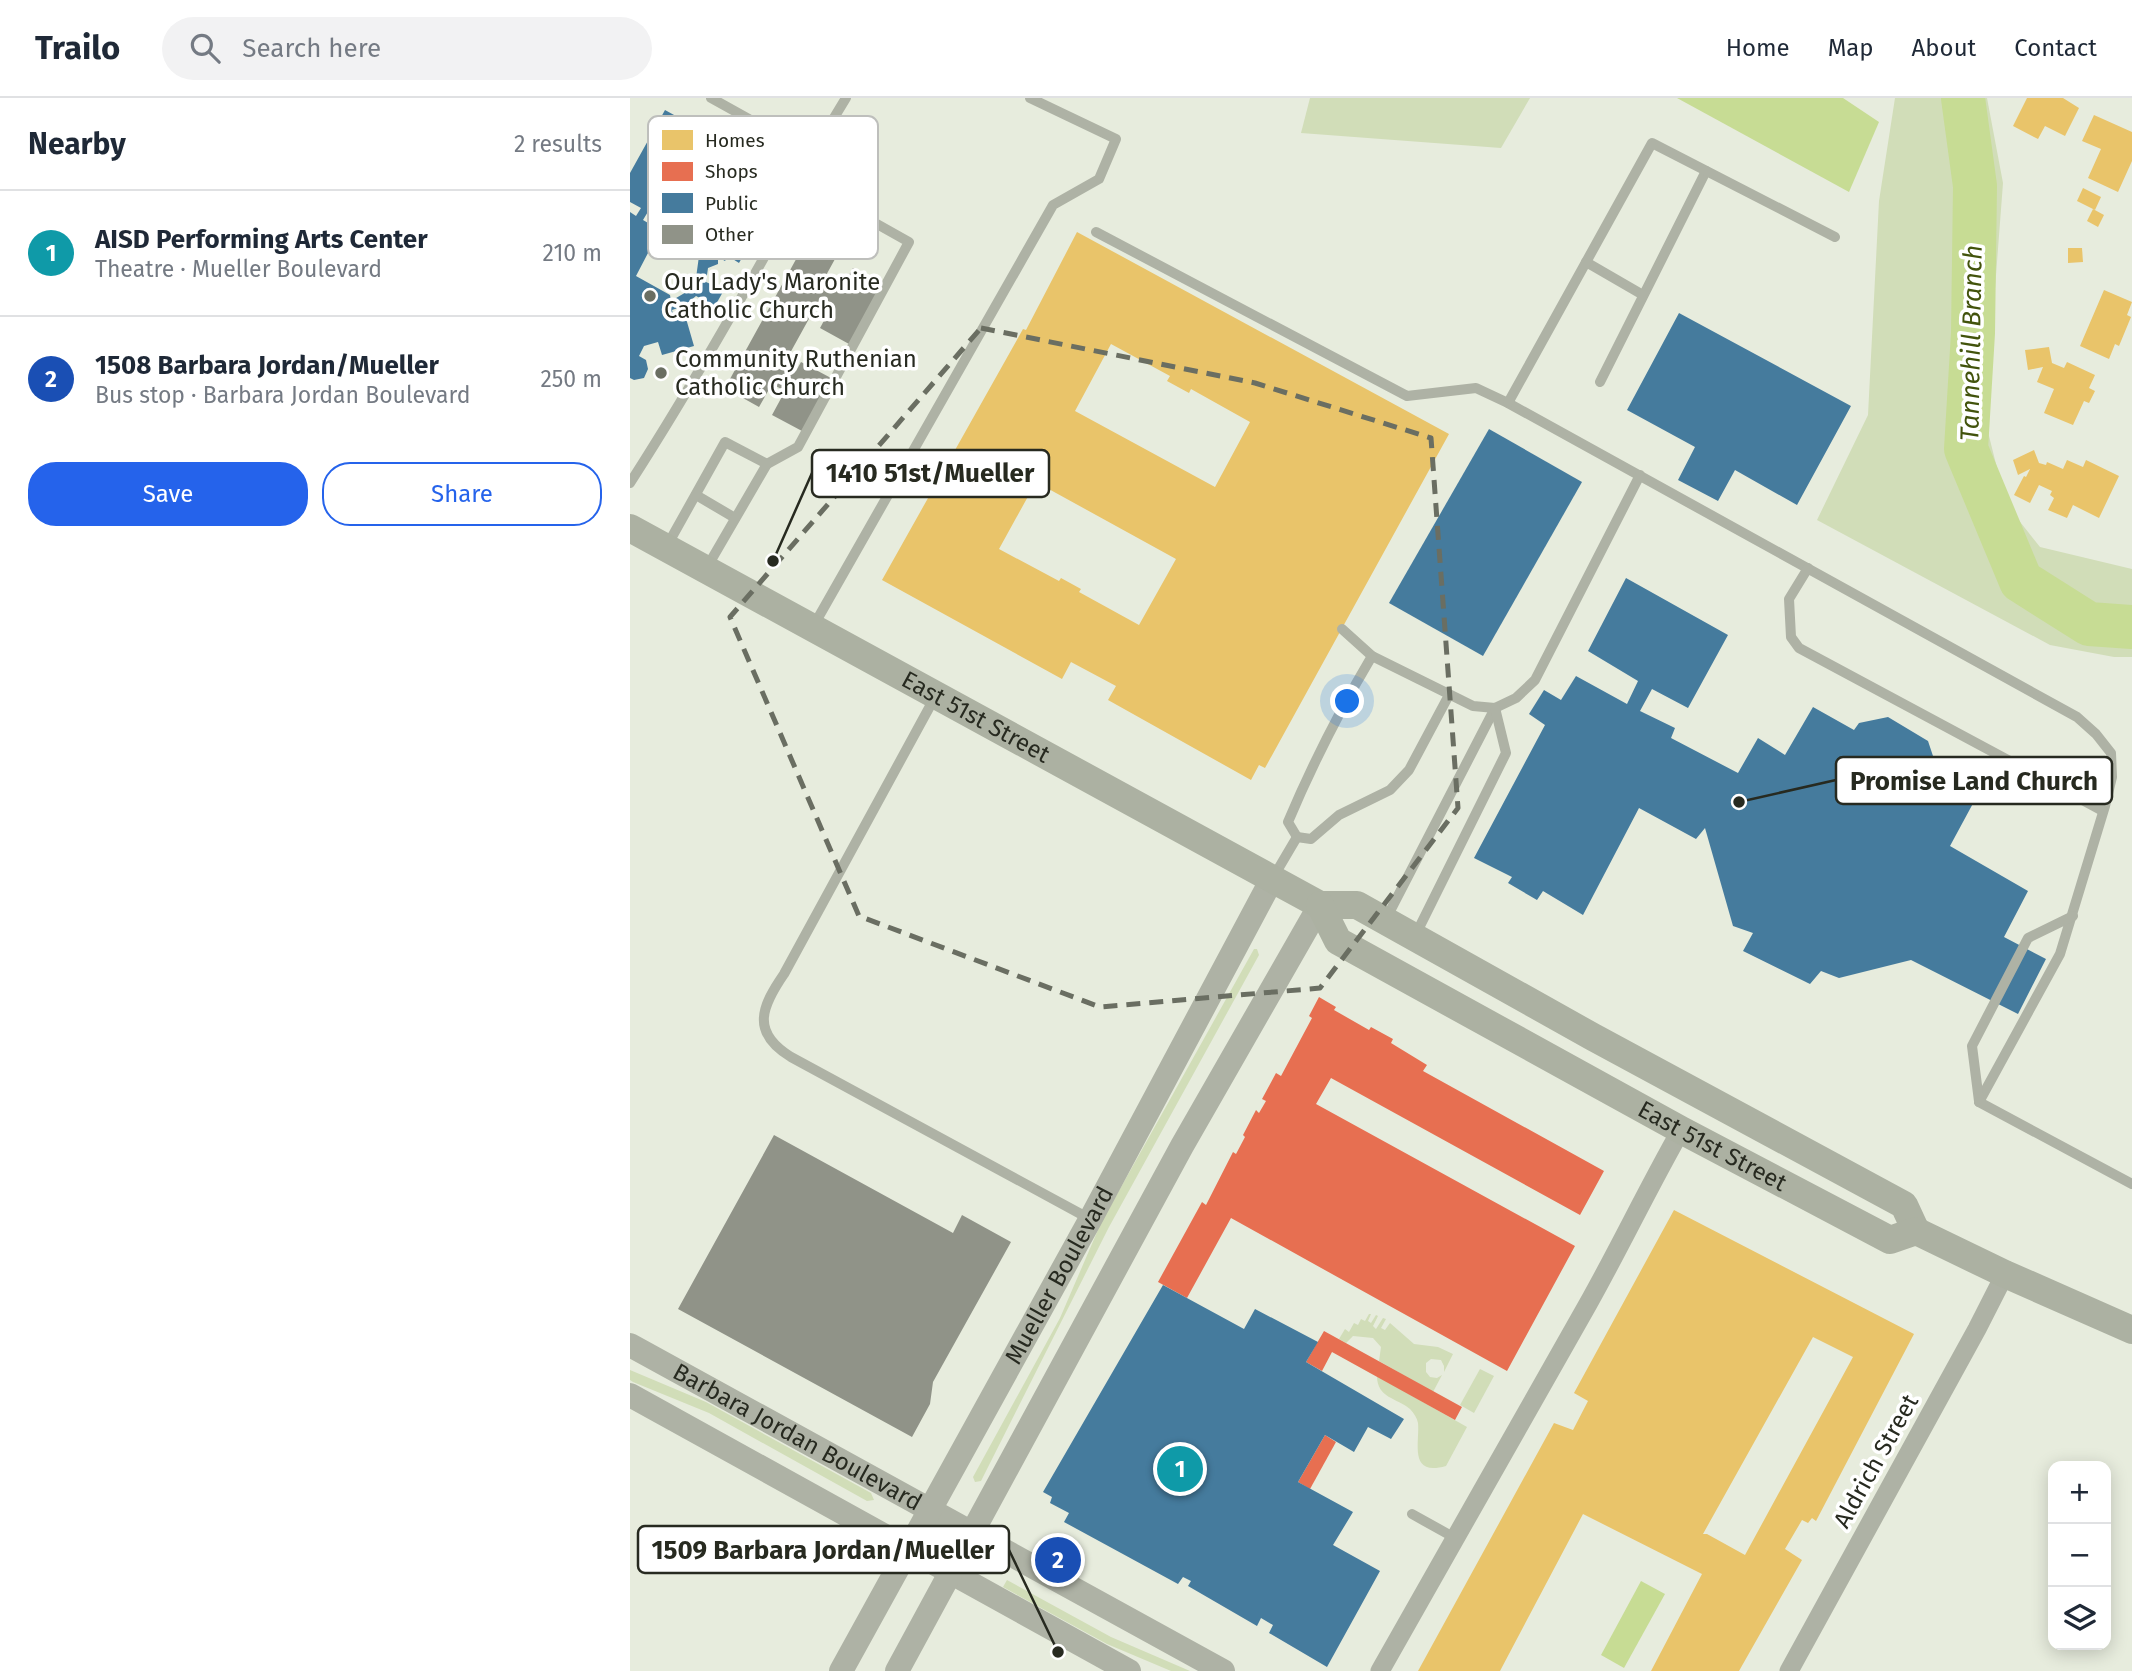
<!DOCTYPE html>
<meta charset="utf-8">
<style>
:root{--surface:#fff;--page:#f2f2f3;--text:#1f2937;--muted:#747a83;--line:#e0e1e3;--accent:#2563eb}
body{margin:0;font-family:"Fira Sans",sans-serif;background:var(--page);color:var(--text)}
.controls{position:absolute;right:21px;bottom:21px;display:grid;overflow:hidden;border-radius:14px;box-shadow:0 4px 18px #0003}
.controls button{width:63px;height:63px;display:grid;place-items:center;padding:0;border:0;border-bottom:2px solid var(--line);background:var(--surface);color:var(--text);font:35px sans-serif}
.you{position:absolute;left:718px;top:604px;width:24px;height:24px;margin:-18px;border:5px solid #fff;border-radius:50%;background:#1a73e8;box-shadow:0 0 0 10px #1a73e833}
.badge{display:grid;place-items:center;width:46px;height:46px;border-radius:50%;background:var(--accent);color:#fff;font-size:23px;font-weight:700}
.pin{position:absolute;translate:-50% -50%;border:4px solid #fff;box-shadow:0 2px 7px #0006}
.list{margin:0;padding:0;list-style:none}
h2{display:flex;justify-content:space-between;align-items:center;height:91px;margin:0;padding:0 28px;font-size:30px}
h2 small{font-size:23px;font-weight:400;color:var(--muted)}
.list li{display:grid;grid-template-columns:46px 1fr auto;gap:21px;align-items:center;box-sizing:border-box;height:126px;padding:0 28px;border-top:2px solid var(--line)}
.list b{display:block;font-size:26px;white-space:nowrap}
.list p{margin:0;font-size:23px;white-space:nowrap;color:var(--muted)}
.list em{font-size:23px;font-style:normal;color:var(--muted)}
.actions{display:flex;gap:14px;padding:21px 28px}
.actions a{flex:1;padding:16px 0;border:2px solid var(--accent);border-radius:28px;text-align:center;font-size:24px;color:var(--accent)}
.actions .main{background:var(--accent);color:#fff}
.icon{flex:none;width:38px;height:38px;fill:none;stroke:currentColor;stroke-width:2;stroke-linecap:round;stroke-linejoin:round}
.map{position:relative;flex:none;width:1502px;height:1573px;overflow:hidden}
header{display:flex;align-items:center;gap:42px;box-sizing:border-box;height:98px;padding:0 35px;background:var(--surface);border-bottom:2px solid var(--line)}
header strong{font-size:33px}
nav{display:flex;gap:38px;margin-inline-start:auto;font-size:24px}
.search{width:490px;height:63px;background:var(--page);display:flex;align-items:center;gap:18px;box-sizing:border-box;padding:0 24px;border-radius:38px;color:var(--muted);font-size:26px}
main{display:flex}
aside{flex:1;background:var(--surface)}
.map>svg:first-child{display:block}
.green{fill:#d1ddb8}
.water{fill:#c7dc94}
.homes{fill:#e9c46a;fill-rule:evenodd}
.shops{fill:#e76f51}
.public{fill:#457b9d;fill-rule:evenodd}
.lines{fill:none;stroke-linecap:round;stroke-linejoin:round}
.river{stroke:#c7dc94;stroke-width:44}
.building{fill:#909388}
.service{stroke:#aeb2a5;stroke-width:10}
.minor{stroke:#aeb2a5;stroke-width:19}
.tertiary{stroke:#aeb2a5;stroke-width:24}
.secondary{stroke:#acb1a2;stroke-width:28}
.marked{fill:none;stroke:#6a6e62;stroke-width:5;stroke-dasharray:14 9;stroke-linejoin:round}
.poi-dot{fill:#6a6e62;stroke:#fff;stroke-width:2.5}
.labels{text-anchor:middle;stroke-width:7;stroke-linejoin:round;paint-order:stroke}
.poi-label{font-size:24px;fill:#272a20;stroke:#fff;text-anchor:start}
.street-label{font-size:24px;fill:#272a20;stroke:#fff}
.water-label{font-size:26px;font-style:italic;fill:#42530c;stroke:#fff}
.key{fill:#fff;stroke:#bebfbc;stroke-width:2}
.key-label{font-size:19px;fill:#272a20}
.leader{fill:none;stroke:#272a20;stroke-width:2.5}
.callout-dot{fill:#272a20;stroke:#fff;stroke-width:2.5}
.callout{fill:#fff;stroke:#272a20;stroke-width:2.5}
.callout-label{font-size:26px;text-anchor:middle;font-weight:bold;fill:#272a20}
</style>
<header>
<strong>Trailo</strong>
<div class="search"><svg class="icon" aria-label="search" viewBox="0 0 24 24"><circle cx="10" cy="10" r="6"/><path d="M15 15l6 6"/></svg>Search here</div>
<nav><a>Home</a><a>Map</a><a>About</a><a>Contact</a></nav>
</header>
<main>
<aside>
<h2>Nearby<small>2 results</small></h2>
<ul class="list">
<li><span class="badge" style="background:#0f9aa8">1</span><div><b>AISD Performing Arts Center</b><p>Theatre · Mueller Boulevard</p></div><em>210 m</em></li>
<li><span class="badge" style="background:#1a4fb4">2</span><div><b>1508 Barbara Jordan/Mueller</b><p>Bus stop · Barbara Jordan Boulevard</p></div><em>250 m</em></li>
</ul>
<div class="actions"><a class="main">Save</a><a>Share</a></div>
</aside>
<div class="map">
<svg width="1502" height="1573" viewBox="0 0 1502 1573">
<rect width="100%" height="100%" fill="#e7ecdd"/>
<!-- green -->
<g class="green">
<polygon points="680,0 900,0 871,50 671,35"/>
<polygon points="1265,0 1357,0 1373,85 1355,322 1376,406 1410,449 1502,471 1502,559 1484,559 1420,547 1187,422 1238,317 1249,103"/>
<polygon points="624,851 627,851 629,857 479,1129 351,1383 345,1384 343,1379 430,1220 471,1125"/>
<polygon points="739,1216 741,1216 738,1223 741,1225 746,1217 748,1218 743,1228 746,1231 753,1220 756,1221 751,1230 755,1232 760,1225 784,1246 808,1249 823,1256 814,1274 814,1268 811,1262 801,1261 796,1265 796,1274 800,1279 807,1280 812,1277 803,1294 749,1263 751,1249 743,1240 723,1238 716,1245 709,1241 715,1231 719,1234 724,1225 728,1227 731,1221 735,1223"/>
<polygon points="850,1271 864,1278 844,1315 830,1307"/>
<polygon points="0,1272 76,1304 241,1395 244,1402 237,1403 79,1315 3,1284 0,1282"/>
<path d="M747,1278l90,51 -21,39c-38,11 -26,-24 -28,-43 -1,-5 -4,-10 -8,-14 -13,-11 -33,-11 -33,-33z"/>
<polygon points="377,1482 481,1539 560,1573 541,1573 477,1546 373,1489"/>
</g>
<!-- water -->
<g class="water">
<polygon points="1047,0 1213,0 1249,24 1219,94"/>
<polygon points="1011,1483 1035,1496 994,1570 971,1557"/>
</g>
<!-- homes -->
<g class="homes">
<polygon points="1397,0 1433,0 1449,10 1435,38 1415,28 1408,41 1383,28"/>
<polygon points="1464,17 1502,34 1502,63 1488,94 1458,80 1471,51 1452,43"/>
<polygon points="1453,90 1471,99 1465,112 1447,103"/>
<polygon points="1463,111 1474,117 1468,129 1457,123"/>
<path d="M447,134l372,202 -184,334 -6,-3 -8,15 -143,-80 8,-14 -45,-24 -9,17 -180,-99 141,-251 3,1zM481,246l59,32 -3,5 22,12 2,-4 59,33 -35,65 -140,-76zM406,384l140,77 -37,66 -60,-33 2,-3 -20,-11 -2,3 -60,-32z"/>
<polygon points="1438,150 1452,150 1453,164 1438,165"/>
<polygon points="1474,192 1502,204 1497,217 1501,219 1489,248 1485,246 1479,261 1450,248"/>
<polygon points="1419,249 1422,265 1434,270 1437,264 1465,277 1459,290 1465,293 1459,305 1454,303 1443,327 1414,315 1424,291 1407,284 1413,269 1398,272 1395,252"/>
<polygon points="1404,352 1409,365 1416,367 1417,364 1433,371 1437,362 1453,369 1456,362 1489,378 1469,420 1443,407 1437,420 1418,412 1424,400 1420,397 1422,393 1409,387 1400,405 1384,397 1394,378 1396,379 1400,371 1388,377 1383,362"/>
<path d="M1044,1112l240,124 -98,187 -4,-3 -4,5 -6,-3 -17,29 17,11 -63,111h-88l51,-97 -119,-60 -83,157h-82l136,-248 19,7 15,-29 -14,-8zM1183,1239l40,20 -108,198 -38,-21h-4z"/>
</g>
<!-- shops -->
<g class="shops">
<polygon points="689,899 706,909 704,912 739,932 741,929 763,941 761,945 797,967 793,973 974,1073 950,1117 701,980 686,1006 945,1148 877,1273 601,1120 557,1200 528,1184 572,1104 576,1107 603,1054 606,1056 615,1039 613,1037 626,1012 629,1015 636,1003 632,1001 646,975 651,978 682,920 679,918"/>
<polygon points="694,1233 832,1309 825,1322 702,1254 692,1273 676,1264"/>
<polygon points="695,1337 706,1344 680,1391 668,1384"/>
</g>
<!-- public -->
<g class="public">
<path d="M35,12l38,21 3,-5 10,6 -3,5 74,41 -48,85 -11,-7 -3,5 -7,-4v7l-10,4 -2,14 18,8 -9,16 -19,-10 -12,10 -12,4 2,8 11,-3 9,31 -32,9 -4,-13 -14,4 -5,10 7,4 2,9 -4,9 -10,2 -4,-2v-166l6,4 5,-8 -11,-6v-29zM19,112l64,36 -4,6 -10,4 -3,22 -8,13 -17,10 -1,-6 -34,-19 24,-46 -17,-10z"/>
<polygon points="1049,215 1221,308 1167,407 1105,372 1088,403 1048,382 1065,349 997,312"/>
<polygon points="859,331 952,384 853,558 759,505"/>
<polygon points="996,480 1098,537 1058,610 1022,591 1010,613 1045,630 1041,640 1108,675 1128,640 1155,657 1183,609 1224,632 1229,625 1258,619 1298,643 1306,667 1301,677 1347,698 1320,748 1398,793 1374,839 1416,861 1388,916 1281,862 1209,880 1191,873 1180,886 1113,853 1123,835 1103,828 1075,730 1066,741 1009,710 953,817 913,793 907,802 878,785 882,779 844,760 915,627 899,616 914,592 931,602 946,578 997,606 1008,583 958,553"/>
<polygon points="533,1187 614,1231 625,1211 688,1244 676,1264 774,1321 761,1341 738,1329 724,1354 695,1337 668,1384 723,1414 703,1447 750,1473 697,1569 639,1535 643,1527 631,1520 627,1528 558,1488 561,1483 553,1479 548,1486 434,1424 439,1415 420,1405 422,1399 413,1394"/>
</g>
<g class="lines">
<!-- river -->
<polyline class="river" points="1333,0 1345,88 1343,235 1336,351 1391,483 1459,526 1502,529"/>
</g>
<!-- building -->
<g class="building">
<polygon points="175,145 205,161 194,181 197,182 195,185 210,193 223,170 252,185 219,246 190,230 203,206 191,199 154,266 166,273 171,264 201,280 172,333 142,317 155,293 142,286 129,309 95,290"/>
<polygon points="144,1037 323,1135 332,1117 381,1144 303,1284 300,1306 282,1339 48,1211"/>
</g>
<g class="lines">
<!-- service -->
<g class="service">
<polyline points="81,0 182,56"/>
<polyline points="466,134 777,298 846,290 878,305 1447,619 1466,636 1481,655 1482,679 1475,708 1430,856 1349,1004"/>
<polyline points="956,164 1013,197"/>
<polyline points="970,284 1076,73"/>
<polyline points="878,305 1022,45 1205,139"/>
<polyline points="137,366 168,349 279,144 206,103"/>
<path d="M0,385c65,-101 123,-205 181,-310l1,-19 34,-56"/>
<polyline points="66,397 105,420"/>
<polyline points="38,446 95,344 137,366 76,471"/>
<polyline points="1178,470 1159,501 1161,539 1169,550 1473,713"/>
<polyline points="184,527 423,107 469,81 486,41 400,0"/>
<polyline points="712,531 742,558 843,608 865,610 886,600 905,582 1010,377"/>
<path d="M305,599l-151,277c-22,32 -34,58 7,83l299,162"/>
<polyline points="667,739 681,741 709,717 760,692 779,672 819,597"/>
<path d="M667,739l-9,-15c24,-57 52,-112 84,-166"/>
<polyline points="644,778 667,739"/>
<polyline points="756,821 865,610"/>
<polyline points="785,838 876,655 865,610"/>
<polyline points="1349,1003 1342,948 1398,840 1443,818"/>
<polyline points="1349,1004 1502,1086"/>
<polyline points="782,1416 825,1440"/>
</g>
<!-- minor -->
<g class="minor">
<path d="M750,1573c69,-123 139,-244 208,-367 32,-57 60,-116 93,-174"/>
<polyline points="1159,1573 1347,1231 1375,1176"/>
</g>
<!-- tertiary -->
<g class="tertiary">
<path id="s1" d="M0,1247l593,326"/>
<polyline points="0,1297 499,1573"/>
<path id="s2" d="M211,1573l249,-451 182,-341"/>
<polyline points="267,1573 552,1048 690,807"/>
</g>
<!-- secondary -->
<g class="secondary">
<path id="s3" d="M0,430l690,377h37l236,132 311,168 12,26"/>
<path id="s4" d="M690,807l18,36 343,189 209,110 26,-9 89,43 127,56"/>
</g>
</g>
<!-- marked area -->
<path class="marked" d="M351,230l274,55 176,55 27,370 -138,180 -220,19 -241,-91 -129,-299z"/>
<!-- markers -->
<g class="poi-dot">
<circle cx="20" cy="198" r="7"/>
<circle cx="31" cy="275" r="7"/>
</g>
<g class="labels">
<!-- poi labels -->
<g class="poi-label">
<text x="34" y="192">Our Lady's Maronite<tspan x="34" dy="28">Catholic Church</tspan></text>
<text x="45" y="269">Community Ruthenian<tspan x="45" dy="28">Catholic Church</tspan></text>
</g>
<!-- street labels -->
<g class="street-label">
<text dy="8" stroke="none"><textPath href="#s3" startOffset="394">East 51st Street</textPath></text>
<text dy="8" stroke="none"><textPath href="#s4" startOffset="467">East 51st Street</textPath></text>
<text dy="8" stroke="none"><textPath href="#s2" startOffset="452">Mueller Boulevard</textPath></text>
<text dy="8" stroke="none"><textPath href="#s1" startOffset="191">Barbara Jordan Boulevard</textPath></text>
<text transform="translate(1246 1363) rotate(-61)" y="8">Aldrich Street</text>
</g>
<!-- water labels -->
<g class="water-label">
<text transform="translate(1341 245) rotate(-89)" y="9">Tannehill Branch</text>
</g>
</g>
<!-- legend -->
<rect x="18" y="18" width="230" height="143" rx="10" class="key"/>
<rect x="32" y="32" width="31" height="20" fill="#e9c46a"/>
<rect x="32" y="64" width="31" height="19" fill="#e76f51"/>
<rect x="32" y="95" width="31" height="20" fill="#457b9d"/>
<rect x="32" y="127" width="31" height="19" fill="#909388"/>
<g class="key-label">
<text x="75" y="49">Homes</text>
<text x="75" y="80">Shops</text>
<text x="75" y="112">Public</text>
<text x="75" y="143">Other</text>
</g>
<!-- callouts -->
<path class="leader" d="M143 463L182 375M1109 704L1206 682M428 1554L379 1452"/>
<g class="callout-dot">
<circle cx="143" cy="463" r="7"/>
<circle cx="1109" cy="704" r="7"/>
<circle cx="428" cy="1554" r="7"/>
</g>
<g class="callout">
<rect x="182" y="352" width="237" height="47" rx="7"/>
<rect x="1206" y="659" width="276" height="47" rx="7"/>
<rect x="8" y="1428" width="371" height="47" rx="7"/>
</g>
<g class="callout-label">
<text x="300" y="384">1410 51st/Mueller</text>
<text x="1344" y="692">Promise Land Church</text>
<text x="193" y="1461">1509 Barbara Jordan/Mueller</text>
</g>
</svg>
<div class="controls">
<button>+</button>
<button>−</button>
<button><svg class="icon" aria-label="layers" viewBox="0 0 24 24"><path d="M12 4l9 5-9 5-9-5zM3 14l9 5 9-5"/></svg></button>
</div>
<div class="you"></div>
<div class="pin badge" style="left:550px;top:1371px;background:#0f9aa8">1</div>
<div class="pin badge" style="left:428px;top:1462px;background:#1a4fb4">2</div>
</div>
</main>
